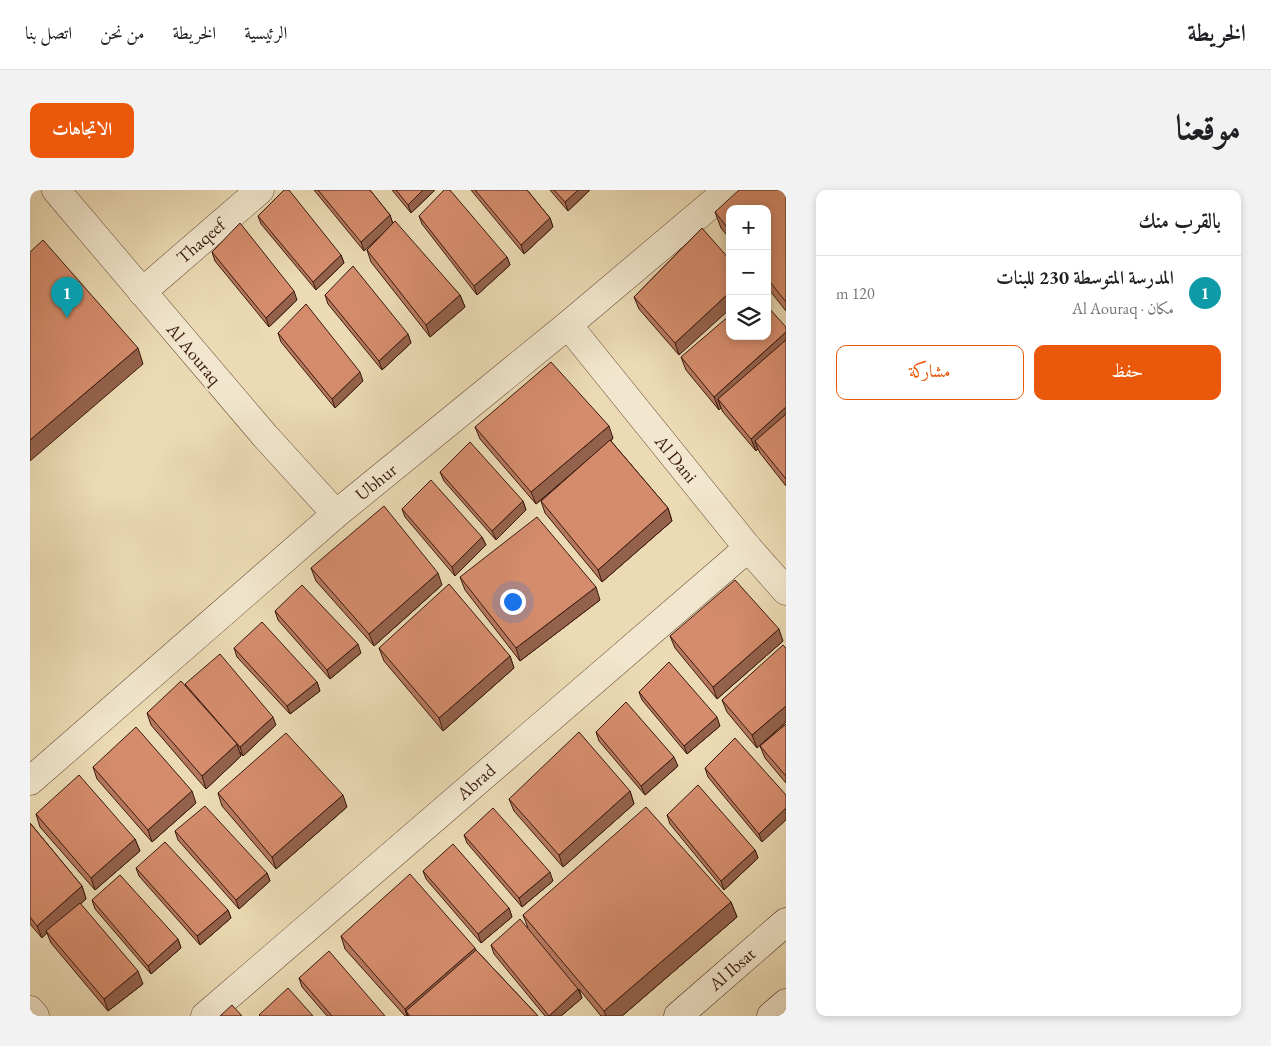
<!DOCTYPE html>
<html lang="ar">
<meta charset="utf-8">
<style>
:root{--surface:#fff;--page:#f2f2f2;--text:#202124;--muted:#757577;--line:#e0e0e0;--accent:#ea580c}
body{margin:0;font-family:"EB Garamond",Amiri,serif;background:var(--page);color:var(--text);direction:rtl}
.controls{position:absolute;right:15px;top:15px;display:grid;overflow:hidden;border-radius:10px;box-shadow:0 2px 8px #0003}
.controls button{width:45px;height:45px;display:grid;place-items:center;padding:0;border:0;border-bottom:1px solid var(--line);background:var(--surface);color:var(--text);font:25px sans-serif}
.you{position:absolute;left:482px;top:411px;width:18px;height:18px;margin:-12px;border:4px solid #fff;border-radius:50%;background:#1a73e8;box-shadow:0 0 0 8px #1a73e833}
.badge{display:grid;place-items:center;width:32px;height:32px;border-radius:50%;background:var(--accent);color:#fff;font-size:16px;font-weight:700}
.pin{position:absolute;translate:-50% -41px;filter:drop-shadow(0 1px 2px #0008)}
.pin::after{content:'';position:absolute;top:26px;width:18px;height:15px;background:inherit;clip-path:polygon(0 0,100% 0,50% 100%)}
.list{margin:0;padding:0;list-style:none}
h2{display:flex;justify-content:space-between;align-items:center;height:65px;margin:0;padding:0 20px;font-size:21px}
h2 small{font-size:16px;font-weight:400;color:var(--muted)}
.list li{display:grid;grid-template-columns:32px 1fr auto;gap:15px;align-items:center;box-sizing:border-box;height:75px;padding:0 20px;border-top:1px solid var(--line)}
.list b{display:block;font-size:19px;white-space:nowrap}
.list p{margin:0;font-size:16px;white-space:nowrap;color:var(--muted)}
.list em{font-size:16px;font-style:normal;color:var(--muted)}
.actions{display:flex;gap:10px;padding:15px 20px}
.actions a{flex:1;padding:11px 0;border:1px solid var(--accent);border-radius:10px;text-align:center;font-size:18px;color:var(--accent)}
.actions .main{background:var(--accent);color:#fff}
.icon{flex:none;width:28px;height:28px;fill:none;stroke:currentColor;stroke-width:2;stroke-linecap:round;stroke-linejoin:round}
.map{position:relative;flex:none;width:756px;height:826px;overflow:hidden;direction:ltr;border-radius:10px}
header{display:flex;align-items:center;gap:30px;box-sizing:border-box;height:70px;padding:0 25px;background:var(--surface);border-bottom:1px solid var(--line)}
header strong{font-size:24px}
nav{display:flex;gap:28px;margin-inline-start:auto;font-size:18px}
.intro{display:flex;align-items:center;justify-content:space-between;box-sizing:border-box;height:120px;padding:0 30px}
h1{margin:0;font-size:35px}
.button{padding:12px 22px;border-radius:10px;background:var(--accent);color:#fff;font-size:18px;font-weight:700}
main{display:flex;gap:30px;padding:0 30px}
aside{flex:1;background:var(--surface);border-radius:10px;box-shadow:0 2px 8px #0003}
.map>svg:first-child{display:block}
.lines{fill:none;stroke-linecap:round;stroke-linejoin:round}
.street-casing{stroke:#664a38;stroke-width:29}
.secondary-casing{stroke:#3a1a0f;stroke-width:29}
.street{stroke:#f2e7ce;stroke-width:28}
.secondary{stroke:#f2e7ce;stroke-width:28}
.wall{fill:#b6785d;stroke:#3a1a0f}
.shaded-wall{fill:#94624c;stroke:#3a1a0f}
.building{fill:#d48c6c;stroke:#3a1a0f}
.labels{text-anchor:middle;stroke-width:4;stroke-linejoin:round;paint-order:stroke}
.street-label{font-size:18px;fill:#3a1a0f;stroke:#f2e7ce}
</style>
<header>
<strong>الخريطة</strong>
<nav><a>الرئيسية</a><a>الخريطة</a><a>من نحن</a><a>اتصل بنا</a></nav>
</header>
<div class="intro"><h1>موقعنا</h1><a class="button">الاتجاهات</a></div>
<main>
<aside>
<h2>بالقرب منك<small></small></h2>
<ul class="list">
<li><span class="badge" style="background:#0f9aa8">1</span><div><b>المدرسة المتوسطة 230 للبنات</b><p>مكان · Al Aouraq</p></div><em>120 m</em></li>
</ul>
<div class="actions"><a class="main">حفظ</a><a>مشاركة</a></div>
</aside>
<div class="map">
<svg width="756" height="826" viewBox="0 0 756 826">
<rect width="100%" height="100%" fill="#ebdab3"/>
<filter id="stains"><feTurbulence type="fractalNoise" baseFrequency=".004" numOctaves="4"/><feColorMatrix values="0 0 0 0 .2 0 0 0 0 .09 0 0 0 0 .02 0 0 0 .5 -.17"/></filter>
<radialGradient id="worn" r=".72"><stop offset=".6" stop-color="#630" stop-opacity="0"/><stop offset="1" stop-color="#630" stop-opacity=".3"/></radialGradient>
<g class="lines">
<defs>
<g id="street">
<polyline points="26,0 235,246 306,324"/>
<polyline points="112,102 230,0"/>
<polyline points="538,135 718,358 756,401"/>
<polyline points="0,591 306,324 538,135 698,0"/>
<polyline points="0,820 5,826"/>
<polyline points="175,826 718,358"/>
</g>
<g id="secondary">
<polyline points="648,826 756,732"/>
<polyline points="741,826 756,813"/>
</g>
</defs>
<!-- street casing -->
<use href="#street" class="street-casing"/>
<!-- secondary casing -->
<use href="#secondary" class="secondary-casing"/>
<!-- street -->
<use href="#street" class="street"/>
<!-- secondary -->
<use href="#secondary" class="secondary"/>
</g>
<!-- wall -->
<g class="wall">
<polygon points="284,0 340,0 360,25 363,34 430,105 435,117 400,147 341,72 337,60 363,34 334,61"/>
<polygon points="362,0 405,0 381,23"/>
<polygon points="441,0 497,0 520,28 523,37 494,64"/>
<polygon points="520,0 560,0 538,21"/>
<polygon points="756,0 756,121 737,97 737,19 700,19 700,49 691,38 685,22"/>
<polygon points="228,26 311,65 314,73 286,100 231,34"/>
<polygon points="389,26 477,67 480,75 447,105 392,34"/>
<polygon points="672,38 649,165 609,119 604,107"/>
<polygon points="182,62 267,110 239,137 185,71"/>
<polygon points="295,105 378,144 381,153 352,180 298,114"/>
<polygon points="756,137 756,296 730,263 728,259 726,261 693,222 691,218 689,220 656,180 651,167"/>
<polygon points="248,143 333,191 305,218 251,152"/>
<polygon points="445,237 583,248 581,251 638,318 642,331 572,392 515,323 511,311 556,272 506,314 450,249"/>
<polygon points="410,282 493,311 496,320 466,350 414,291"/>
<polygon points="372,319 452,347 456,355 425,386 375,327"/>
<polygon points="281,378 412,395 344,456 286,391"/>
<polygon points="430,387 570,410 490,471 435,400"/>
<polygon points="245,421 331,463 300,489 248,430"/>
<polygon points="640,446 753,451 687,509 645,458"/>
<polygon points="204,458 287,492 290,501 260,524 207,467"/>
<polygon points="349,458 480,466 484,478 413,541 354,471"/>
<polygon points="756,458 756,532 727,558 697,522 692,510"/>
<polygon points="155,494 246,535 213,566 210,562 211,566 176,599 121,535 117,523 156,497"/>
<polygon points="609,502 690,536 657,564 612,510"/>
<polygon points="756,534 756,593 735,568 730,556"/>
<polygon points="566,542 648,576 615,605 569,551"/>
<polygon points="63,577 166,613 122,652 67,589"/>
<polygon points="675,578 756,605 732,652 678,587"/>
<polygon points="600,601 604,614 533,677 484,621 479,609"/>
<polygon points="188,603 317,617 246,679 192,616"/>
<polygon points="6,624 105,649 110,661 65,700 10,637"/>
<polygon points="637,625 725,660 728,668 694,700 640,634"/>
<polygon points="0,633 52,696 56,709 50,714 113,794 78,821 21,753 17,743 12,748 0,734"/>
<polygon points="145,641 237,683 240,691 209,719 148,650"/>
<polygon points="434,645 523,691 492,717 437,653"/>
<polygon points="106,678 198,720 201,728 170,755 109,686"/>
<polygon points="393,681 479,718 482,727 451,753 396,689"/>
<polygon points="62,710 148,749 151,758 121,784 65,719"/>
<polygon points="701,712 707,727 592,826 571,826 549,799 552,808 531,826 515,826 464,764 461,755 498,738 493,725"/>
<polygon points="311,746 446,760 508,826 375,826 315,759"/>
<polygon points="269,788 355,826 297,826 272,797"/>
</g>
<!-- shaded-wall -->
<g class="shaded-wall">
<polygon points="393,0 405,0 381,23 378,15"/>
<polygon points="548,0 560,0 538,21 535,12"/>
<polygon points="360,25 363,34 334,61 331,52"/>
<polygon points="520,28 523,37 494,64 491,55"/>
<polygon points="311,65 314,73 286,100 283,92"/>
<polygon points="477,67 480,75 447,105 444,96"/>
<polygon points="264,101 267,110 239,137 236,128"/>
<polygon points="700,102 700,119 649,165 645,153"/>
<polygon points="430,105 435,117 400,147 396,135"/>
<polygon points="756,142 756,158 688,209 691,218 689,220 684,207"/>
<polygon points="378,144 381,153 352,180 349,171"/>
<polygon points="108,158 113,174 0,271 0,250"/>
<polygon points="330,182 333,191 305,218 302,209"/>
<polygon points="756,217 756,233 725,251 728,259 726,261 721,249"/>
<polygon points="579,236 583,248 506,314 501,302"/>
<polygon points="493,311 496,320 466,350 462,341"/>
<polygon points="638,318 642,331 572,392 568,380"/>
<polygon points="452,347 456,355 425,386 422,377"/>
<polygon points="408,383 412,395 344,456 339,444"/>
<polygon points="566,397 570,410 490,471 486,458"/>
<polygon points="749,439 753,451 687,509 683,497"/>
<polygon points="328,454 331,463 300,489 297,480"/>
<polygon points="480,466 484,478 413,541 409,528"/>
<polygon points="287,492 290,501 260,524 257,516"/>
<polygon points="756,516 756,532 727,558 722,545"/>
<polygon points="243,527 246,535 213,566 210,557"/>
<polygon points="687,527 690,536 657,564 654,556"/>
<polygon points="207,554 211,566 176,599 172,586"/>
<polygon points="644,567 648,576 615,605 611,596"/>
<polygon points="162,601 166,613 122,652 118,640"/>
<polygon points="600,601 604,614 533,677 529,665"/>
<polygon points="313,605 317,617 246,679 242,667"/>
<polygon points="756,618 756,630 732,652 729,644"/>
<polygon points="105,649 110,661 65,700 61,688"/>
<polygon points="725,660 728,668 694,700 691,691"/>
<polygon points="520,682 523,691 492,717 489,708"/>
<polygon points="237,683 240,691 209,719 206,710"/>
<polygon points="52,696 56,709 18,743 16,741 17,743 12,748 7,736"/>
<polygon points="701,712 707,727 592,826 576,826 574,821"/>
<polygon points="479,718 482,727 451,753 448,744"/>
<polygon points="198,720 201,728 170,755 167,746"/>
<polygon points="148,749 151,758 121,784 118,776"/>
<polygon points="445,758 450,770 376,821 378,826 377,826 375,819"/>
<polygon points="108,781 113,794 78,821 74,809"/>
<polygon points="548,799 552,808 531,826 519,826"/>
</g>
<!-- building -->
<g class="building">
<polygon points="254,0 259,0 311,65 283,92 228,26"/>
<polygon points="288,0 340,0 360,25 331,52"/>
<polygon points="366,0 393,0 378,15"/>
<polygon points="414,0 420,0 477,67 444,96 389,26"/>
<polygon points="445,0 497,0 520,28 491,55"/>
<polygon points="524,0 548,0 535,12"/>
<polygon points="709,0 756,0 756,112 737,88 737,19 700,19 700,41 685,22"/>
<polygon points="365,31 430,105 396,135 337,60"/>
<polygon points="210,33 264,101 236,128 182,62"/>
<polygon points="672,38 700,70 700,102 645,153 604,107"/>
<polygon points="13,50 108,158 0,250 0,62"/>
<polygon points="323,76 378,144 349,171 295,105"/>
<polygon points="276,114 330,182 302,209 248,143"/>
<polygon points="737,116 756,137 756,142 684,207 651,167 700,125 700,146 737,146"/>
<polygon points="756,150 756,217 721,249 688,209"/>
<polygon points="521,172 579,236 501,302 445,237"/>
<polygon points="756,224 756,289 725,251"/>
<polygon points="580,250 638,318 568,380 511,311"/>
<polygon points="440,252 493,311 462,341 410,282"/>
<polygon points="401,290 452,347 422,377 372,319"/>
<polygon points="354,316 408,383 339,444 281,378"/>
<polygon points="507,327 566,397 486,458 430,387"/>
<polygon points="705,390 749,439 683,497 640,446"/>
<polygon points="419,394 480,466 409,528 349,458"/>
<polygon points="272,395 328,454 297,480 245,421"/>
<polygon points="232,432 287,492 257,516 204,458"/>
<polygon points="753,455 756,458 756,516 722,545 692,510"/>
<polygon points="190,464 243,527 210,557 155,494"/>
<polygon points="639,472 687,527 654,556 609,502"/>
<polygon points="151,491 207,554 172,586 117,523"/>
<polygon points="596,512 644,567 611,596 566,542"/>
<polygon points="756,534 756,586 730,556"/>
<polygon points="106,537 162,601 118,640 63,577"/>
<polygon points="549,542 600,601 529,665 479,609"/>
<polygon points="256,543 313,605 242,667 188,603"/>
<polygon points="705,548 756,605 756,618 729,644 675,578"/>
<polygon points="49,585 105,649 61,688 6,624"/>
<polygon points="668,595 725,660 691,691 637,625"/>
<polygon points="175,616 237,683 206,710 145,641"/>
<polygon points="616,617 701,712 574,821 493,725"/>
<polygon points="463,618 520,682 489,708 434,645"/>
<polygon points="0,633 52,696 7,736 0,727"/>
<polygon points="135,652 198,720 167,746 106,678"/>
<polygon points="423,654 479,718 448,744 393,681"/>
<polygon points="380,684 445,758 375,819 311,746"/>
<polygon points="90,685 148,749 118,776 62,710"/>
<polygon points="50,713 108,781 74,809 16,741"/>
<polygon points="490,729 548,799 519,826 461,755"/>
<polygon points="446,760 508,826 380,826 376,821"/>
<polygon points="299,761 355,826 302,826 269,788"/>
<polygon points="258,798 283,826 230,826 229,825"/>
<polygon points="202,815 212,826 190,826"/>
</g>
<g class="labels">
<!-- street labels -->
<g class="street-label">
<text transform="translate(171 51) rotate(-41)" y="6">Thaqeef</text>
<text transform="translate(164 164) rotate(50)" y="6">Al Aouraq</text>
<text transform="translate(646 269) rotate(51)" y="6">Al Dani</text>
<text transform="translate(346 292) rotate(-39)" y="6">Ubhur</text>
<text transform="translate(446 592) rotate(-41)" y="6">Abrad</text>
<text transform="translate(702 779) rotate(-41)" y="6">Al Ibsat</text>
</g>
</g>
<rect width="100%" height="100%" filter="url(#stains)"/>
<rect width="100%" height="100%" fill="url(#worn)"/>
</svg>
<div class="controls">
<button>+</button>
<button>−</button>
<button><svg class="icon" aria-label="layers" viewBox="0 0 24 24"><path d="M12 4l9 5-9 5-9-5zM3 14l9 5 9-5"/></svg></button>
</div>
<div class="you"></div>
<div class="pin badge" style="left:37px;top:128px;background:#0f9aa8">1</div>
</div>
</main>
